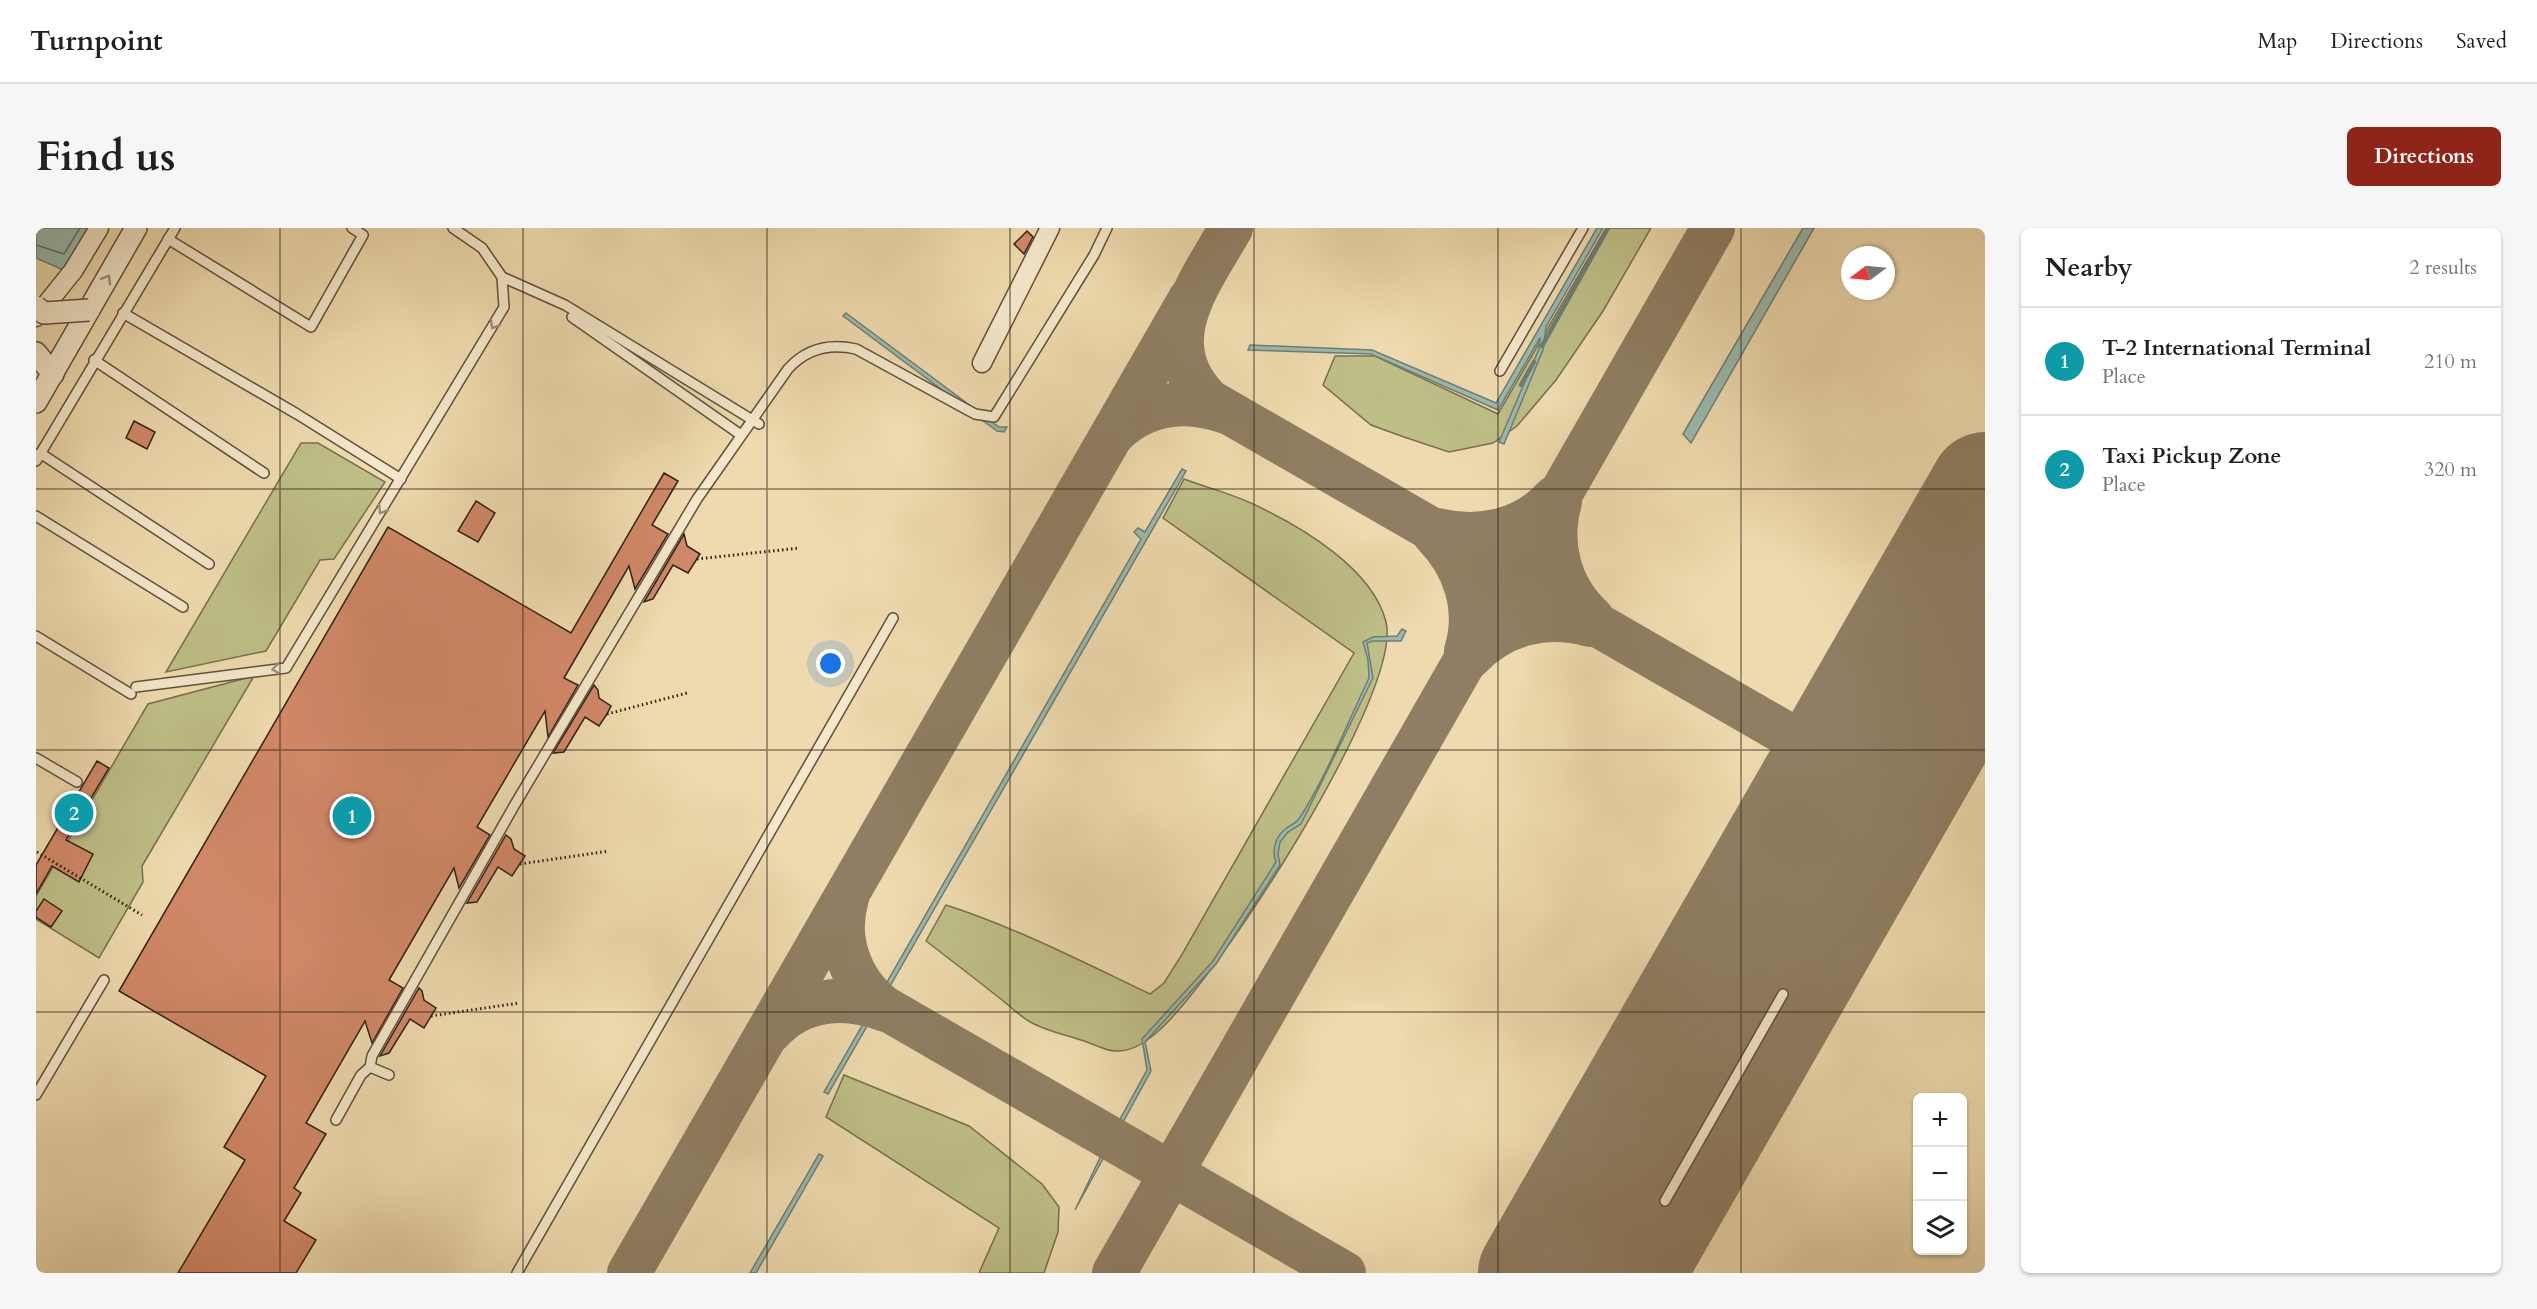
<!DOCTYPE html>
<meta charset="utf-8">
<style>
:root{--surface:#fff;--page:#f6f6f6;--text:#202124;--muted:#757577;--line:#e0e0e0;--accent:#8f2418}
body{margin:0;font-family:Cardo,serif;background:var(--page);color:var(--text)}
.controls{position:absolute;right:18px;bottom:18px;display:grid;overflow:hidden;border-radius:9px;box-shadow:0 2px 4px #0004}
.controls button{width:54px;height:54px;display:grid;place-items:center;padding:0;border:0;border-bottom:2px solid var(--line);background:var(--surface);color:var(--text);font:30px sans-serif}
.compass{position:absolute;left:1805px;top:18px;width:54px;height:54px;border-radius:50%;background:var(--surface);box-shadow:0 2px 4px #0004;rotate:254deg}
.you{position:absolute;left:795px;top:436px;width:21px;height:21px;margin:-15px;border:4px solid #fff;border-radius:50%;background:#1a73e8;box-shadow:0 0 0 9px #1a73e833}
.badge{display:grid;place-items:center;width:39px;height:39px;border-radius:50%;background:var(--accent);color:#fff;font-size:20px;font-weight:700}
.pin{position:absolute;translate:-50% -50%;border:3px solid #fff;box-shadow:0 2px 6px #0006}
.list{margin:0;padding:0;list-style:none}
h2{display:flex;justify-content:space-between;align-items:center;height:78px;margin:0;padding:0 24px;font-size:26px}
h2 small{font-size:20px;font-weight:400;color:var(--muted)}
.list li{display:grid;grid-template-columns:39px 1fr auto;gap:18px;align-items:center;box-sizing:border-box;height:108px;padding:0 24px;border-top:2px solid var(--line)}
.list b{display:block;font-size:22px;white-space:nowrap}
.list p{margin:0;font-size:20px;white-space:nowrap;color:var(--muted)}
.list em{font-size:20px;font-style:normal;color:var(--muted)}
.icon{flex:none;width:33px;height:33px;fill:none;stroke:currentColor;stroke-width:2;stroke-linecap:round;stroke-linejoin:round}
.map{position:relative;flex:none;width:1949px;height:1045px;overflow:hidden;border-radius:9px}
header{display:flex;align-items:center;gap:36px;box-sizing:border-box;height:84px;padding:0 30px;background:var(--surface);border-bottom:2px solid var(--line)}
header strong{font-size:28px}
nav{display:flex;gap:33px;margin-inline-start:auto;font-size:21px}
.intro{display:flex;align-items:center;justify-content:space-between;box-sizing:border-box;height:144px;padding:0 36px}
h1{margin:0;font-size:42px}
.button{padding:15px 27px;border-radius:9px;background:var(--accent);color:#fff;font-size:21px;font-weight:700}
main{display:flex;gap:36px;padding:0 36px}
aside{flex:1;background:var(--surface);border-radius:9px;box-shadow:0 2px 4px #0004}
.map>svg:first-child{display:block}
.green{fill:#bebe87;stroke:#777050;stroke-width:1.5}
.water{fill:#99baaf;stroke:#6f7d73;stroke-width:1.5}
.lines{fill:none;stroke-linecap:round;stroke-linejoin:round}
.shore{stroke:#646e64;stroke-width:1.5}
.stream{stroke:#6f7d73;stroke-width:4.5}
.taxiway{stroke:#8f7e63;stroke-width:44}
.runway{stroke:#8f7e63;stroke-width:110}
.building{fill:#d18868;stroke:#302118;stroke-width:1.5}
.service-casing{stroke:#604f3e;stroke-width:12}
.minor-casing{stroke:#604f3e;stroke-width:21}
.tertiary-casing{stroke:#604f3e;stroke-width:24}
.path{stroke:#302118;stroke-width:3;stroke-dasharray:1.5 3;stroke-linecap:butt}
.service{stroke:#f4e7ca;stroke-width:9}
.minor{stroke:#f4e7ca;stroke-width:18}
.tertiary{stroke:#f4e7ca;stroke-width:21}
.tertiary-bridge-casing{stroke:#604f3e;stroke-width:24;stroke-linecap:butt}
.tertiary-bridge{stroke:#f4e7ca;stroke-width:21}
.oneway{stroke:#9c8e7a}
.grid{fill:none;stroke:#302118;stroke-width:1.5;stroke-opacity:0.55}
</style>
<header>
<strong>Turnpoint</strong>
<nav><a>Map</a><a>Directions</a><a>Saved</a></nav>
</header>
<div class="intro"><h1>Find us</h1><a class="button">Directions</a></div>
<main>
<div class="map">
<svg width="1949" height="1045" viewBox="0 0 1949 1045">
<rect width="100%" height="100%" fill="#eedaae"/>
<filter id="stains"><feTurbulence type="fractalNoise" baseFrequency=".00333" numOctaves="4"/><feColorMatrix values="0 0 0 0 .2 0 0 0 0 .09 0 0 0 0 .02 0 0 0 .5 -.17"/></filter>
<radialGradient id="worn" r=".72"><stop offset=".6" stop-color="#630" stop-opacity="0"/><stop offset="1" stop-color="#630" stop-opacity=".3"/></radialGradient>
<!-- green -->
<g class="green">
<polygon points="1570,0 1615,0 1567,83 1520,152 1481,198 1457,215 1413,224 1368,209 1335,197 1287,157 1299,128 1339,128 1462,186"/>
<polygon points="265,215 282,215 349,254 298,331 284,332 230,423 130,444"/>
<path d="M1148,251c24,9 49,15 71,26 47,22 118,64 131,117 18,70 -172,363 -230,411 -9,8 -23,17 -36,18 -11,1 -23,-5 -33,-9 -17,-6 -37,-10 -53,-18 -11,-5 -22,-16 -32,-24 -25,-20 -50,-39 -76,-59l20,-36c71,23 137,57 204,89l14,-11 17,-27 173,-303 -191,-135z"/>
<polygon points="218,448 106,638 107,654 63,730 0,691 0,668 112,476"/>
<polygon points="808,847 933,898 1006,956 1023,979 1022,1004 1008,1045 943,1045 963,1000 790,889"/>
</g>
<!-- water -->
<g class="water">
<polygon points="0,0 60,0 34,45 0,30"/>
<polygon points="1561,0 1567,0 1510,99 1507,122 1468,216 1463,214 1503,121 1504,110 1462,182 1335,126 1212,122 1214,117 1336,122 1460,175"/>
<polygon points="1767,0 1778,0 1655,215 1647,206"/>
<polygon points="810,85 963,199 971,199 968,204 961,203 807,88"/>
<polygon points="1146,241 1150,243 792,866 788,864 1105,311 1098,304 1102,300 1109,304"/>
<path d="M1366,401l4,2 -5,10h-28l-6,2 6,35 -72,146 -13,8 -8,10 -2,12 2,11 -64,99 -71,78 6,29 -76,139 34,-71 38,-69 -5,-31 71,-78 63,-99c-5,-13 0,-27 12,-35 5,-3 8,-4 11,-8 28,-44 48,-95 70,-141l-1,-18 -5,-18 10,-5 24,-1z"/>
<polygon points="783,926 787,928 720,1045 714,1045"/>
</g>
<g class="lines">
<!-- shore -->
<polyline class="shore" points="0,17 28,26 44,0"/>
<!-- stream -->
<g class="stream">
<polyline points="1506,118 1572,0"/>
<polyline points="1485,157 1498,134"/>
</g>
<!-- taxiway -->
<g class="taxiway">
<path d="M1195,0c-32,56 -80,115 -22,173l609,351c36,17 82,11 112,-18 20,-20 40,-65 55,-91"/>
<path d="M1076,207c32,-33 73,-37 114,-23"/>
<path d="M1524,274c-12,42 0,87 32,116"/>
<path d="M1401,302c43,10 87,1 117,-32"/>
<path d="M1398,306c31,32 45,74 32,117"/>
<path d="M1434,429c32,-34 76,-44 120,-32"/>
<path d="M811,670c-12,41 3,83 36,109l461,266"/>
<path d="M1747,766c15,-26 31,-53 46,-79 11,-19 26,-39 32,-61 11,-42 -10,-78 -43,-102"/>
<path d="M734,804c31,-35 75,-37 116,-22l-6,-3"/>
<polyline points="593,1045 1154,71"/>
<polyline points="1078,1045 1677,0"/>
<polyline points="1587,1045 1629,973"/>
</g>
<!-- runway -->
<g class="runway">
<polyline points="1497,1045 1949,259"/>
<polyline points="1593,1045 1949,425"/>
</g>
</g>
<!-- building -->
<g class="building">
<polygon points="991,3 997,9 988,26 978,16"/>
<polygon points="98,193 119,204 111,221 90,210"/>
<polygon points="628,245 642,253 616,297 632,306 599,361 593,338 528,450 542,457 512,509 509,483 441,599 454,607 423,660 418,640 353,752 367,760 336,815 329,793 270,895 290,906 258,960 265,965 248,993 280,1012 260,1045 142,1045 209,932 188,919 230,848 83,763 352,299 535,405"/>
<polygon points="440,273 459,285 442,314 422,303"/>
<polygon points="648,306 651,318 664,326 652,345 637,337 617,371 608,374"/>
<polygon points="558,457 562,462 563,470 575,478 571,486 563,498 549,489 528,524 517,525"/>
<polygon points="61,533 73,540 30,612 57,626 43,654 16,638 0,666 0,637"/>
<polygon points="470,607 475,611 478,621 489,628 476,648 462,639 441,674 431,675"/>
<polygon points="8,671 26,683 15,699 0,689 0,683"/>
<polygon points="383,760 386,763 388,772 400,780 388,800 374,791 353,825 344,828"/>
</g>
<g class="lines">
<defs>
<g id="service">
<polyline points="132,11 275,99 327,7 316,0"/>
<polyline points="466,49 529,77 723,196"/>
<polyline points="87,85 261,186 365,251"/>
<polyline points="536,89 705,207"/>
<polyline points="58,132 228,245"/>
<polyline points="1464,143 1547,0"/>
<polyline points="4,225 173,336"/>
<polyline points="0,233 139,0"/>
<polyline points="0,288 147,379"/>
<polyline points="0,408 95,466"/>
<polyline points="100,459 250,440 468,79 466,49 446,20 417,0"/>
<polyline points="0,530 41,554"/>
<polyline points="334,839 353,847"/>
<polyline points="0,867 68,752"/>
<path d="M300,892l25,-45 9,-8 2,-11 142,-250 183,-307 91,-130c18,-20 41,-26 68,-20l119,65 19,3 100,-162 13,-27"/>
<polyline points="1629,973 1747,766"/>
<polyline points="481,1045 857,390"/>
</g>
<g id="minor">
<polyline points="0,89 37,43 63,0"/>
<polyline points="946,135 1014,0"/>
</g>
<g id="tertiary">
<polyline points="0,125 17,146"/>
<polyline points="0,174 100,0"/>
</g>
</defs>
<!-- service casing -->
<use href="#service" class="service-casing"/>
<!-- minor casing -->
<use href="#minor" class="minor-casing"/>
<!-- tertiary casing -->
<use href="#tertiary" class="tertiary-casing"/>
<!-- path -->
<g class="path">
<polyline points="661,331 764,320"/>
<polyline points="571,486 651,465"/>
<polyline points="1,624 106,687"/>
<polyline points="484,636 573,623"/>
<polyline points="395,788 483,775"/>
</g>
<!-- service -->
<use href="#service" class="service"/>
<!-- minor -->
<use href="#minor" class="minor"/>
<!-- tertiary -->
<use href="#tertiary" class="tertiary"/>
<defs>
<polyline id="tertiary-bridge" points="0,79 8,85 53,82"/>
</defs>
<!-- tertiary-bridge casing -->
<use href="#tertiary-bridge" class="tertiary-bridge-casing"/>
<!-- tertiary-bridge -->
<use href="#tertiary-bridge" class="tertiary-bridge"/>
</g>
<!-- one-way arrows -->
<defs><path id="oneway-chevron" d="M-2-3.5L2.5 0L-2 3.5" fill="none" stroke-width="1.6" stroke-linecap="round" stroke-linejoin="round" transform="scale(1.5)"/></defs>
<g class="oneway">
<use href="#oneway-chevron" transform="translate(71 51) rotate(-60)"/>
<use href="#oneway-chevron" transform="translate(458 97) rotate(121)"/>
<use href="#oneway-chevron" transform="translate(346 282) rotate(122)"/>
<use href="#oneway-chevron" transform="translate(240 441) rotate(172)"/>
</g>
<!-- grid -->
<path class="grid" d="M244,0v1045M487,0v1045M731,0v1045M974,0v1045M1218,0v1045M1462,0v1045M1705,0v1045M0,261h1949M0,522h1949M0,784h1949"/>
<rect width="100%" height="100%" filter="url(#stains)"/>
<rect width="100%" height="100%" fill="url(#worn)"/>
</svg>
<div class="controls">
<button>+</button>
<button>−</button>
<button><svg class="icon" aria-label="layers" viewBox="0 0 24 24"><path d="M12 4l9 5-9 5-9-5zM3 14l9 5 9-5"/></svg></button>
</div>
<svg class="compass" viewBox="-18 -18 36 36"><path d="M0-13l5 13h-10z" fill="#e53935"/><path d="M0 13l5-13h-10z" fill="#757577"/></svg>
<div class="you"></div>
<div class="pin badge" style="left:316px;top:588px;background:#0f9aa8">1</div>
<div class="pin badge" style="left:38px;top:585px;background:#0f9aa8">2</div>
</div>
<aside>
<h2>Nearby<small>2 results</small></h2>
<ul class="list">
<li><span class="badge" style="background:#0f9aa8">1</span><div><b>T-2 International Terminal</b><p>Place</p></div><em>210 m</em></li>
<li><span class="badge" style="background:#0f9aa8">2</span><div><b>Taxi Pickup Zone</b><p>Place</p></div><em>320 m</em></li>
</ul>
</aside>
</main>
